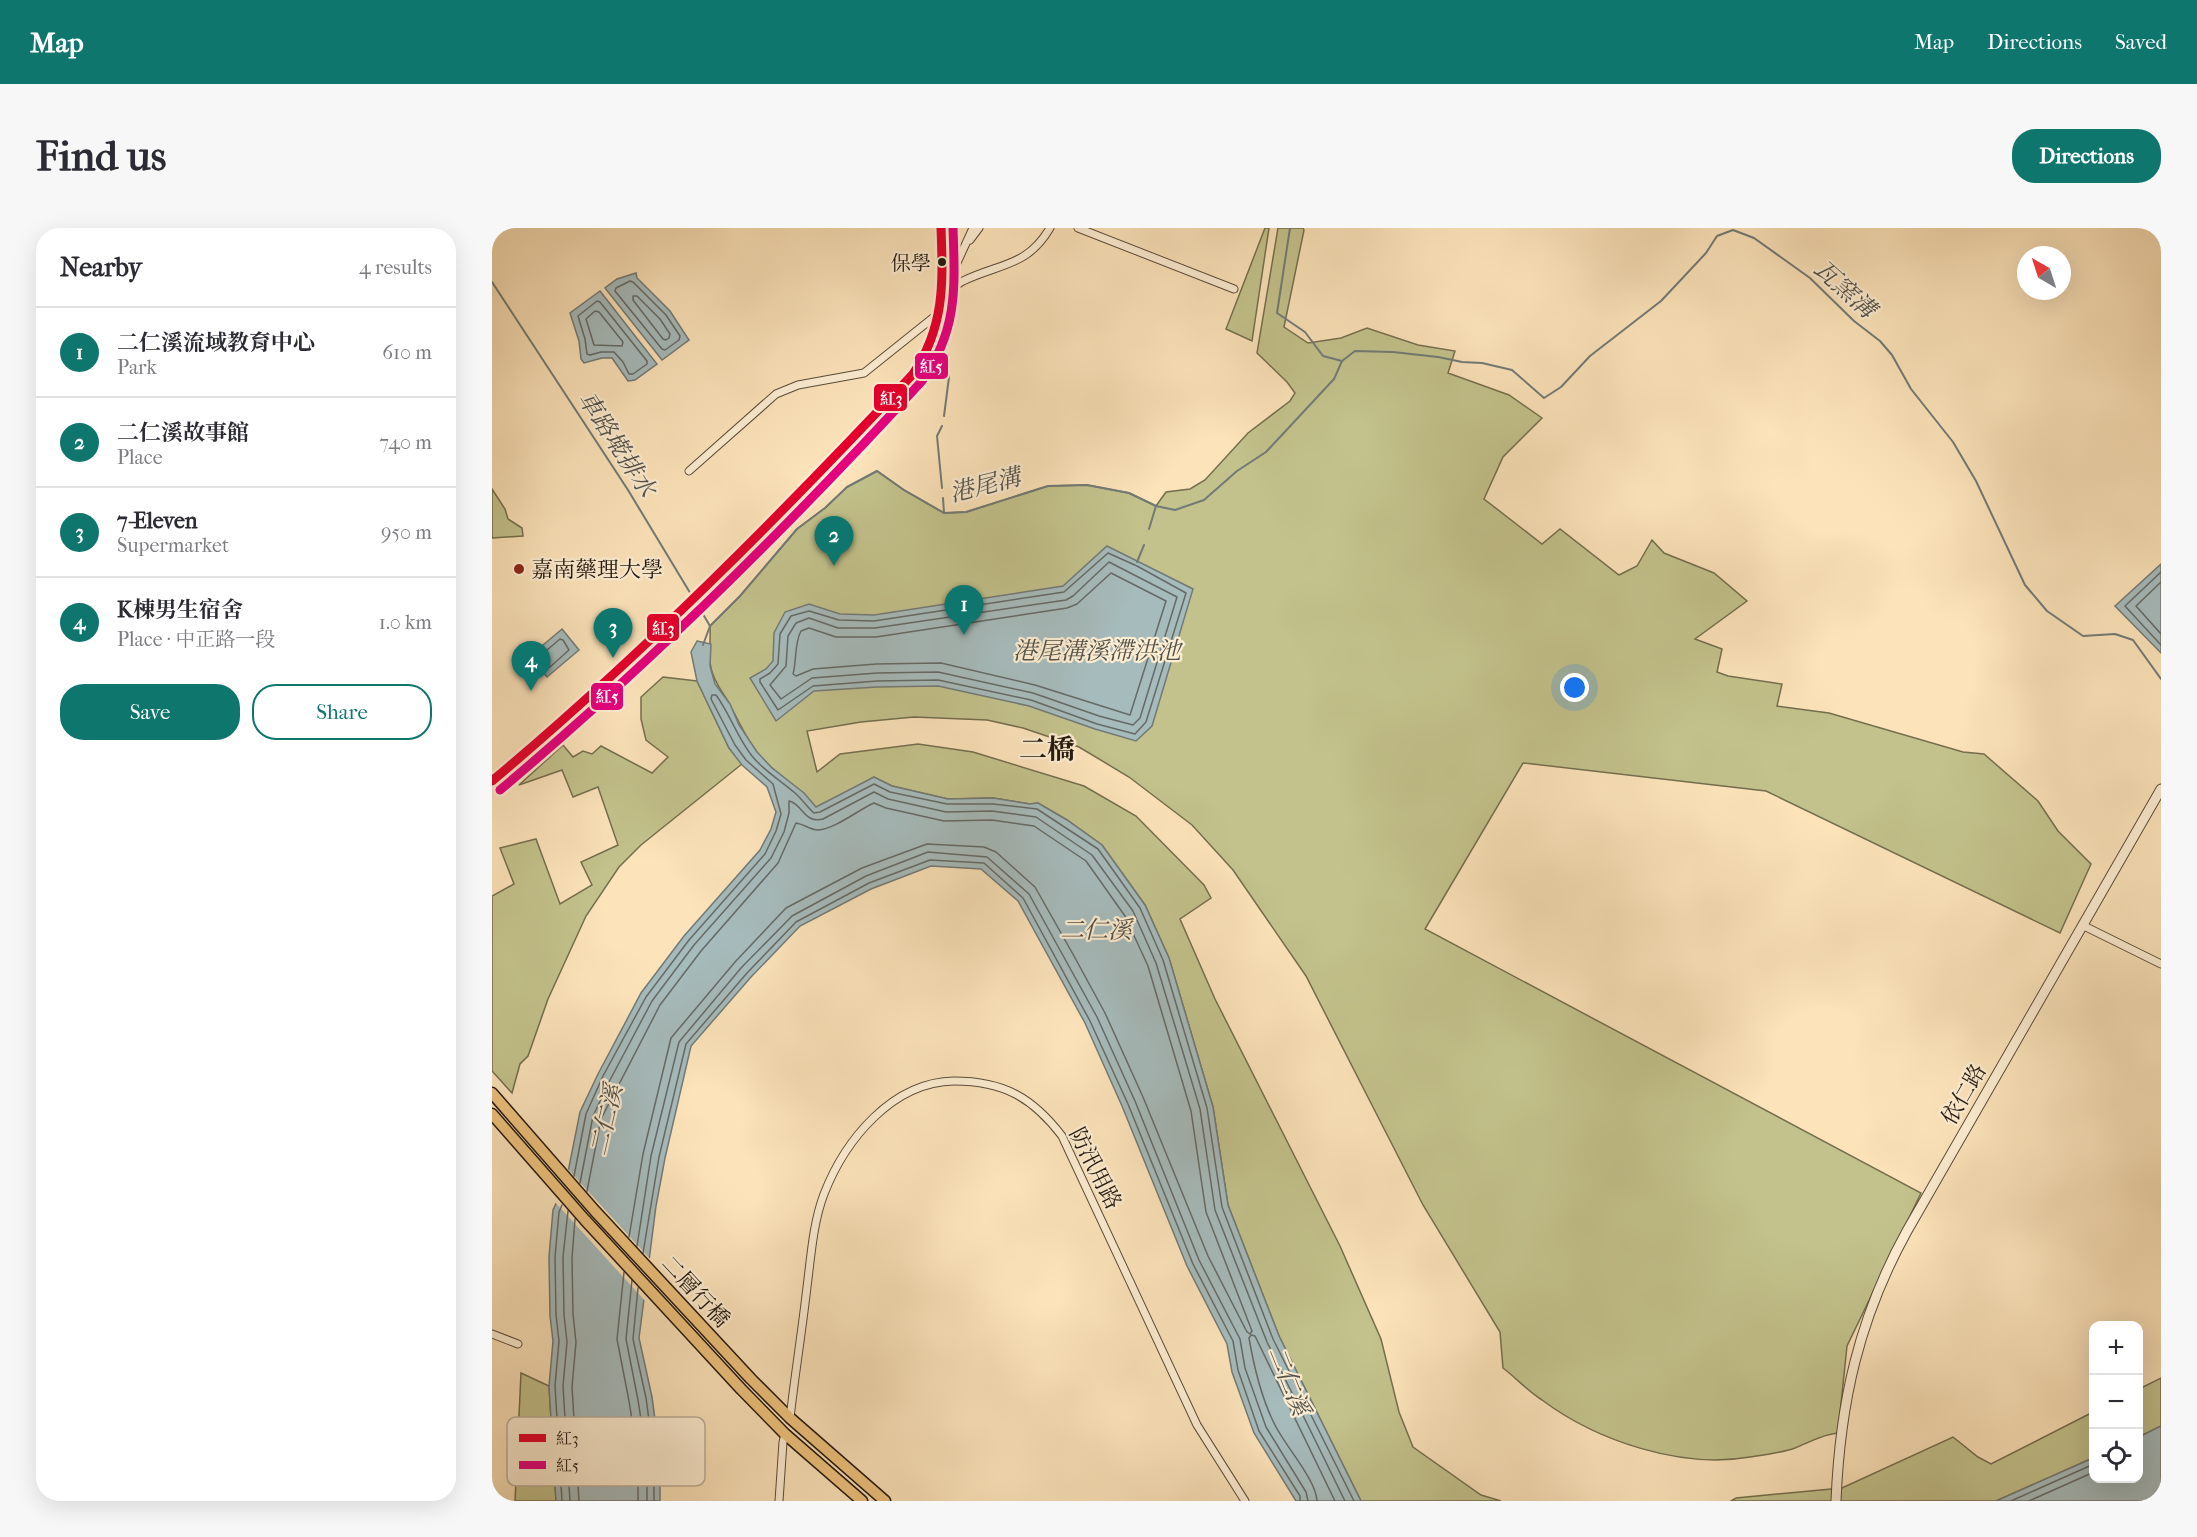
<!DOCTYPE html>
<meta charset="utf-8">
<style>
:root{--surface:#fff;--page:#f7f7f7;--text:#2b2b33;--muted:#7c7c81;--line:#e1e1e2;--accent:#0f766e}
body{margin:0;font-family:"IM FELL French Canon","Noto Serif TC",serif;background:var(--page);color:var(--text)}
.controls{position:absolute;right:18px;bottom:18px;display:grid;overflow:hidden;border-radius:12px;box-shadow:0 6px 24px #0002}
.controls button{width:54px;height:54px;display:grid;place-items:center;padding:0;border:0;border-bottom:2px solid var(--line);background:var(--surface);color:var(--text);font:30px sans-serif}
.compass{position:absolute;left:1525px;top:18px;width:54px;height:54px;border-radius:50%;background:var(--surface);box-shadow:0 6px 24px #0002;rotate:321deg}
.you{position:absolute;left:1083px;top:460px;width:21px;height:21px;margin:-15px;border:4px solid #fff;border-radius:50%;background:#1a73e8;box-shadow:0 0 0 9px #1a73e833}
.badge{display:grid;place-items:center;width:39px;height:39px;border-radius:50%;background:var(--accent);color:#fff;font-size:20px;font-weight:700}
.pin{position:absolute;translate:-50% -50px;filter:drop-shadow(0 2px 3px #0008)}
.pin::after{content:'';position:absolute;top:32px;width:21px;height:18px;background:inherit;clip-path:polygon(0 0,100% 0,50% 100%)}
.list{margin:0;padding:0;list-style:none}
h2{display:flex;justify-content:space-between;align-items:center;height:78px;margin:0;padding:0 24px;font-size:26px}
h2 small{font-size:20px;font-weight:400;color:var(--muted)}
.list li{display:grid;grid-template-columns:39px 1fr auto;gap:18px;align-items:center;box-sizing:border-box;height:90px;padding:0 24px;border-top:2px solid var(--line)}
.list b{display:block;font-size:22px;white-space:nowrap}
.list p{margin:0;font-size:20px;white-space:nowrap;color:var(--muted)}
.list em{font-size:20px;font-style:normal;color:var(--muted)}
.actions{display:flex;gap:12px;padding:18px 24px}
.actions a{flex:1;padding:14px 0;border:2px solid var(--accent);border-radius:24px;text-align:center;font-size:21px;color:var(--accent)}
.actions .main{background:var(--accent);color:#fff}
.icon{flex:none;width:33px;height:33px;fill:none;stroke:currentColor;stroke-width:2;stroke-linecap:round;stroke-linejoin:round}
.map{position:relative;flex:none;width:1669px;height:1273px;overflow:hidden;border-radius:24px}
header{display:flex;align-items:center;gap:36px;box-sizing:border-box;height:84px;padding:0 30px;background:var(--accent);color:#fff}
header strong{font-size:28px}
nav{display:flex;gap:33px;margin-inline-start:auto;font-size:21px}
.intro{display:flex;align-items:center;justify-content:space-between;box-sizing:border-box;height:144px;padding:0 36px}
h1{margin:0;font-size:42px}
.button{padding:15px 27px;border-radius:24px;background:var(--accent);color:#fff;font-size:21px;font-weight:700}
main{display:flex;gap:36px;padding:0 36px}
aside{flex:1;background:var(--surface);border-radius:24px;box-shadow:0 6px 24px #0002}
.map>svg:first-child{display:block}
.green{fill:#c3c28c;stroke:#746e4e;stroke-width:1.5}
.water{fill:#a6bbbc;stroke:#727a77;stroke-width:1.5}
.pier{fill:#fce3ba}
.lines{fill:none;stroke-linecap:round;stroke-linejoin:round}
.shore{stroke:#656a66;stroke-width:1.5}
.stream{stroke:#727a77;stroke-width:2}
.minor-casing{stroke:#5a4c3a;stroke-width:9}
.tertiary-casing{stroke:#5a4c3a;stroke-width:11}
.secondary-casing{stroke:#24190f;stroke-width:13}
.primary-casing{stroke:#24190f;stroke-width:13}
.minor{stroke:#fdedd2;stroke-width:7}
.tertiary{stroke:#fdedd2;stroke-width:9}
.secondary{stroke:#fdedd2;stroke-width:10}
.primary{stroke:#eec27d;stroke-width:10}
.bus-1-casing{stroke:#fdedd2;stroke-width:14}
.bus-2-casing{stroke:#fdedd2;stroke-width:14}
.bus-1{stroke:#e4002b;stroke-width:9}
.bus-2{stroke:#e5007d;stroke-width:9}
.bus-dot{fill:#24190f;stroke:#fdedd2;stroke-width:2}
.poi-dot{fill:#8f2418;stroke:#fdedd2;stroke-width:2}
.labels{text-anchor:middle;stroke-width:4.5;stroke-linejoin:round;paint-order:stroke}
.bus-label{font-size:20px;fill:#24190f;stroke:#fdedd2;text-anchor:end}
.poi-label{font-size:22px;fill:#24190f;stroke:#fdedd2;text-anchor:start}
.street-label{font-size:22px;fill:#24190f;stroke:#fdedd2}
.water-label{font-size:24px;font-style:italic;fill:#52524c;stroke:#fdedd2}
.district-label{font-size:28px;font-weight:bold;fill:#24190f;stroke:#fdedd2}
.key{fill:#fdedd2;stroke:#bcad98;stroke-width:1.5}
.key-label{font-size:16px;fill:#24190f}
.line-badge{stroke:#fdedd2;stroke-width:2}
.badge-label{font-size:16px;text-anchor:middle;font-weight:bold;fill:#fff}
</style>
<header>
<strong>Map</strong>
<nav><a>Map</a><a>Directions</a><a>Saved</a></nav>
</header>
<div class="intro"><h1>Find us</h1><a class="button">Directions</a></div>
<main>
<aside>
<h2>Nearby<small>4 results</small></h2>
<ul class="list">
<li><span class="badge">1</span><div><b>二仁溪流域教育中心</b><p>Park</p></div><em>610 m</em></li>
<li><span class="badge">2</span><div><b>二仁溪故事館</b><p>Place</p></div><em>740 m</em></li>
<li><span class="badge">3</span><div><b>7-Eleven</b><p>Supermarket</p></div><em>950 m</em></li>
<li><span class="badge">4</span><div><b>K棟男生宿舍</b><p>Place · 中正路一段</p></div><em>1.0 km</em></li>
</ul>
<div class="actions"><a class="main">Save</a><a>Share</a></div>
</aside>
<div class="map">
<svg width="1669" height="1273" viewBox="0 0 1669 1273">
<rect width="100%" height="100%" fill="#fce3ba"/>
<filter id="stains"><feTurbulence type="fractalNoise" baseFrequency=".00333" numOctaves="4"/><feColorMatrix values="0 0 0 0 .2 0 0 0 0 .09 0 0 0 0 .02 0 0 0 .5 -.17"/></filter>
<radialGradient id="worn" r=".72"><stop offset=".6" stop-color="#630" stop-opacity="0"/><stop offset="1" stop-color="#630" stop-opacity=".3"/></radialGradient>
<!-- green -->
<g class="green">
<polygon points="773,0 777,0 760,113 734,101"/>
<path d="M786,0h25l1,2 -20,97 24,16 33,-5 26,-10 51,17 37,6 -7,22 61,22 33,23 -39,39 -19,42 58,45 18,-15 59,46 18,-9 15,-26 12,13 50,20 33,28 -52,38 27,10 -5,23 11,4 54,8 -5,22 52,7 134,39 21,2 54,47 20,30 33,33 -31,69 -294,-142 -243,-28 -98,166 496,264 -74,153 -9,87c-15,1 -30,10 -43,15 -14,5 -31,7 -45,9 -69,12 -153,-16 -208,-57 -14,-9 -26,-22 -39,-32l-3,-36 -77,-127 -117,-229 -73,-106 -41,-45 -63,-48 -50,-30 -56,-19 -36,-8 -73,-3 -53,5 -54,9 10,41 23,-18 78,-10 55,8 111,34 52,30 68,69 7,13 -31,21 35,80 125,247 41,93 18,73 14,35 68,48 20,6h-140l-82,-165 -51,-131 -15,-98 -44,-149 -24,-53 -43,-60 -35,-25 -29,-17 -8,1 -37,-6 -45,1 -56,-13 -18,-9 -58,31c-13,-16 -29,-28 -45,-41 -20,-17 -29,-40 -41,-62 -7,-13 -16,-22 -19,-37 -3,-12 0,-28 -1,-42l30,-30 57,-67 28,-21 22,-21 30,-16 27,19 40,23 22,-1 82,-26 39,-1 42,8 27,13 10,-14 24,-3 15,-9 43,-47 42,-32 5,-8 -8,-11 -30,-29z"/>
<polygon points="0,261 13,281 16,291 30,300 31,308 0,310"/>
<polygon points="171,449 205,453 237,520 250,536 149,617 127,639 94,688 56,771 36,828 28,836 20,865 0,843 0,668 22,656 8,620 44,611 68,676 100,657 89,634 126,617 106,559 81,569 70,542 27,557 71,517 81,529 91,523 100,526 109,518 160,545 176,529 154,512 149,491 149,469"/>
<polygon points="29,1145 57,1158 64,1273 23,1273"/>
<polygon points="1669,1150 1669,1198 1647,1209 1647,1161"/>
<polygon points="1601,1184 1601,1230 1504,1273 1239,1273 1244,1270 1350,1260 1461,1209 1486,1229 1499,1236"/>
</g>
<!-- water -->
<g class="water">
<polygon points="144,45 145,50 178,83 197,112 170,132 113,60 125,51"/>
<polygon points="108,63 165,136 143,152 136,153 120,130 110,130 92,135 89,131 87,113 78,85"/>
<polygon points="615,318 701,361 660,498 644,513 603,501 537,478 446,458 385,459 322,463 284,493 258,450 274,441 281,433 282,405 293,384 317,376 348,386 382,387 571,358"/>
<polygon points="1669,336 1669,425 1623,378"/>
<polygon points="70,401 87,422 55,449 38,428"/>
<polygon points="205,413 219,416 218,438 223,456 238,476 247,497 265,524 280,540 312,565 324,579 382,549 400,558 456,571 501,570 538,576 546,575 575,592 610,617 653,677 677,730 721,879 736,977 787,1108 869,1273 804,1273 762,1205 740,1144 735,1116 695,1038 630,878 593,795 526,673 489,641 439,638 379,661 308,698 259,749 199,818 173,930 164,978 147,1110 160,1169 168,1229 168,1273 64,1273 57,1158 61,1113 58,1088 57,1029 61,982 74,954 88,884 106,846 149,765 192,708 268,622 279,601 284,584 275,559 250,537 237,520 205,453 199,424"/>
<polygon points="1669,1198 1669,1268 1661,1273 1504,1273 1601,1230 1602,1250 1646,1250 1647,1209"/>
</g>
<!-- pier -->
<polygon class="pier" points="74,939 159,1032 154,1074 62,973 71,953"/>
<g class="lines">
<!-- shore -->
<g class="shore">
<polygon points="138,53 141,54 174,87 188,108 187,112 173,122 170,121 123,63 124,60"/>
<polygon points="141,68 145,68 168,91 178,106 177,110 174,112 171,111 141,72"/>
<polygon points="105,73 108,74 155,133 155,136 141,146 137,146 131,134 122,124 109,124 98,127 95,126 93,111 86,88"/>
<polygon points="103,83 107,84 131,114 130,118 102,117 94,91"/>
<polygon points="616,325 645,338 694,365 654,494 643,506 605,496 539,472 446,452 385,453 321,458 286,482 268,454 268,451 278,445 286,436 288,406 299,388 317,383 347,392 382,393 572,364"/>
<polygon points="617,334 685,369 648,490 641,497 607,488 541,465 446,444 385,445 320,450 289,471 278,457 294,438 296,408 304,395 317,390 346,400 383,400 574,372 581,368"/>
<polyline points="1669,344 1633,378 1669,417"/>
<path d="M619,345l55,28 -36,114 -95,-30 -94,-22 -65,1 -63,5 -17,7 -3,-2c4,-14 1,-30 8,-43l8,-3 27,9h40l191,-29 10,-4z"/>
<polyline points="1669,354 1644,378 1669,406"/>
<polygon points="68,411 71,412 77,422 58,439 55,439 48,428"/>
<path d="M82,948l12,-62 17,-38 43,-79 43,-57 76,-86 11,-23 5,-17 -8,-30 -27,-24 -11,-15 -24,-46 1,-4h4c14,19 21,42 36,61 12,15 28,24 43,37 7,6 12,14 19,20l6,-1 54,-28 16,8 57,12h46l44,5 61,40 42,59 23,52 44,148 15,99 51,132 81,162"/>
<path d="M88,955l13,-67 17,-36 42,-79 42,-56 77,-87 13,-26 5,-19v-12c14,3 15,23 34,18l51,-27 14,7 58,13 46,-1 44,6 56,38 41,56 23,52 44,146 15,101 52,132 78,159"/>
<path d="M95,963l14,-72 59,-114 41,-54 77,-88 18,-40c8,1 14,7 22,7 17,-1 40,-20 56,-27l12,5 58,13 48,-1 42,6 52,35 39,55 23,50 43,145 15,101 46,119 -2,3 -3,-2 -39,-76 -65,-159 -38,-84 -31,-57 -39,-69 -39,-35 -12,-5 -57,-3 -65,24 -76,40 -51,54 -64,76 -28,116 -14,83"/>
<polyline points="76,983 71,1029 72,1087 75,1114 71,1158 78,1273"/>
<polyline points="83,991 80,1030 81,1086 84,1114 80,1159 87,1273"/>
<polyline points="145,1018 159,928 187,814 249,740 300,688 374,648 436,624 495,629 537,666 605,789 643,873 707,1032 748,1111 753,1140 774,1199 814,1264 816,1273"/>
<polyline points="151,1025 167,929 194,816 255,745 304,694 377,655 438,632 492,635 531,670 598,793 636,876 701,1036 741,1113 746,1142 767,1203 808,1268 808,1273"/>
<polyline points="132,1044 125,1111 137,1173 146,1230 146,1273"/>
<polyline points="140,1052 134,1111 146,1172 155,1230 155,1273"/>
<polyline points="146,1060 141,1111 154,1170 162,1229 162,1273"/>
<polyline points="70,1273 63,1158 67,1113 64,1087 63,1029 67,984 70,977"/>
<path d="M825,1273c-1,-22 -33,-56 -43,-78 -13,-26 -20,-56 -25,-85l2,-3 4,1 80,165"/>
<polyline points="1519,1273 1602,1236"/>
<polyline points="1537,1273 1602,1244"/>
</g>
<!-- stream -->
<g class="stream">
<polyline points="0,54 136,262 200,368"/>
<polyline points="451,121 457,149 452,188"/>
<polyline points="850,133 863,123 901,124 946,129 970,134 990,135 1020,142 1052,170 1069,159 1098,128 1169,73 1214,25 1225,8 1241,2 1262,10 1318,50 1362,93 1388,113 1400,127 1419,161 1461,214 1484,253 1533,357 1555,383 1591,408 1623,406 1641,412 1669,451"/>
<polyline points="450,198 445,208 450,260"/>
<polyline points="451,270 452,285"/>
<polyline points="657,301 664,278"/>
<polyline points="645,334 652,317"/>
<polyline points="205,376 218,398"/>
<polyline points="211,417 218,398 248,368 305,301 333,280 355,259 385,243 412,262 452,285 474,284 556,258 595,257 637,265 664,278 683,282 712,272 745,243 774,224 842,151 850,133 831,128 813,104 785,85 798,0"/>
</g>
<defs>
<g id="minor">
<polyline points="586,0 742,61"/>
<polyline points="478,12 487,0"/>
<polyline points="452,63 481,0"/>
<path d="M451,66c7,-4 13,-9 20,-13 37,-18 64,-14 87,-53"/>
<polyline points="197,243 284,166 306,157 372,145 447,85"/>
<polyline points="1590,697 1669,736"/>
<polyline points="0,1106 26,1116"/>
<path d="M298,1190c5,-44 12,-87 17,-131 4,-31 6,-64 17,-93 21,-54 68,-112 130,-113 50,0 79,17 108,55l135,289 48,76"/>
<polyline points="287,1273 291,1214 293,1206"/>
</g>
<path id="tertiary" d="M1344,1273c4,-99 23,-183 71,-270l254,-442"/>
<path id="secondary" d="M0,553c151,-123 288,-264 421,-407 35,-44 30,-94 28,-146"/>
<g id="primary">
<polyline points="0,865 103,983 259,1151 298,1190 393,1273"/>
<polyline points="0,886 93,992 249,1161 293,1206 370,1273"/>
</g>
</defs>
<!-- minor casing -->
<use href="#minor" class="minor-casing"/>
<!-- tertiary casing -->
<use href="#tertiary" class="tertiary-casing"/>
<!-- secondary casing -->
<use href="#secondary" class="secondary-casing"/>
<!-- primary casing -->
<use href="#primary" class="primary-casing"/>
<!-- minor -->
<use href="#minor" class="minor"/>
<!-- tertiary -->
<use href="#tertiary" class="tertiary"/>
<!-- secondary -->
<use href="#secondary" class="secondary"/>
<!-- primary -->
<use href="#primary" class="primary"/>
<defs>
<path id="bus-1" d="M0,553c150,-126 287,-264 421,-407 32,-48 30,-91 28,-146"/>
<path id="bus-2" d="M8,562c150,-126 289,-264 422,-409 36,-51 33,-94 31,-153"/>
</defs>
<!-- bus-1 casing -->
<use href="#bus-1" class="bus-1-casing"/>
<!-- bus-2 casing -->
<use href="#bus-2" class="bus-2-casing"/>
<!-- bus-1 -->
<use href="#bus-1" class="bus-1"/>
<!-- bus-2 -->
<use href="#bus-2" class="bus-2"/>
</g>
<!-- markers -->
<circle class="bus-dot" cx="450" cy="34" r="5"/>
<circle class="poi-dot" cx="27" cy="341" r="6"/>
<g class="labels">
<!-- bus labels -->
<g class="bus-label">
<text x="439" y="42">保學</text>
</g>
<!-- poi labels -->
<g class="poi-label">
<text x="39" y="349">嘉南藥理大學</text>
</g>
<!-- street labels -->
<g class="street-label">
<text transform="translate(1471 866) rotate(-60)" y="8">依仁路</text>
<text transform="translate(604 940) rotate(63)" y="8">防汛用路</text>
<text transform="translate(204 1063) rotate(47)" y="8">二層行橋</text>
</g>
<!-- water labels -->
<g class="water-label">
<text transform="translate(1353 61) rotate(42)" y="8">瓦窯溝</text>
<text transform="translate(125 216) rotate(57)" y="8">車路墘排水</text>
<text transform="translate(493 257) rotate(-14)" y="8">港尾溝</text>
<text x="605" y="431">港尾溝溪滯洪池</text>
<text x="604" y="710">二仁溪</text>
<text transform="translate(114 892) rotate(-77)" y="8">二仁溪</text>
<text transform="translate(797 1153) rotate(68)" y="8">二仁溪</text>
</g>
<!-- district labels -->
<g class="district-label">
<text x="555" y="531">二橋</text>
</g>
</g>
<!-- legend -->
<rect x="15" y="1189" width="198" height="69" rx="9" class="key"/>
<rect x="27" y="1206" width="27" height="8" fill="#e4002b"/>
<rect x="27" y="1233" width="27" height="8" fill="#e5007d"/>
<g class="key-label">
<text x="64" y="1216">紅3</text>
<text x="64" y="1243">紅5</text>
</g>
<g class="line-badge">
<rect x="422" y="124" width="35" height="28" rx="6" fill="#e5007d"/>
<rect x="381" y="155" width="35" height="29" rx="6" fill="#e4002b"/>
<rect x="154" y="385" width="34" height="29" rx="6" fill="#e4002b"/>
<rect x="98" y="454" width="34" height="29" rx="6" fill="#e5007d"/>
</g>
<g class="badge-label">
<text x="439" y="144">紅5</text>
<text x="399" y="176">紅3</text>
<text x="171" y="406">紅3</text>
<text x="115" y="474">紅5</text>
</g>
<rect width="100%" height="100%" filter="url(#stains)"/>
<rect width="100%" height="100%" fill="url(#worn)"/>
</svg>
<div class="controls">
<button>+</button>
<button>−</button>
<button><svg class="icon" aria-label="locate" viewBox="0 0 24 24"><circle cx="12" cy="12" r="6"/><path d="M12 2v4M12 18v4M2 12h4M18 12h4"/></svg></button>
</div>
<svg class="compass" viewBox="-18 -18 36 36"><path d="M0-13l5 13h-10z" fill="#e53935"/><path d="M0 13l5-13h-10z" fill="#7c7c81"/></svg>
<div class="you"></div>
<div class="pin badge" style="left:472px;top:407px">1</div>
<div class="pin badge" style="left:342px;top:338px">2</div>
<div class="pin badge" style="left:121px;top:430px">3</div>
<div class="pin badge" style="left:39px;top:463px">4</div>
</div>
</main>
